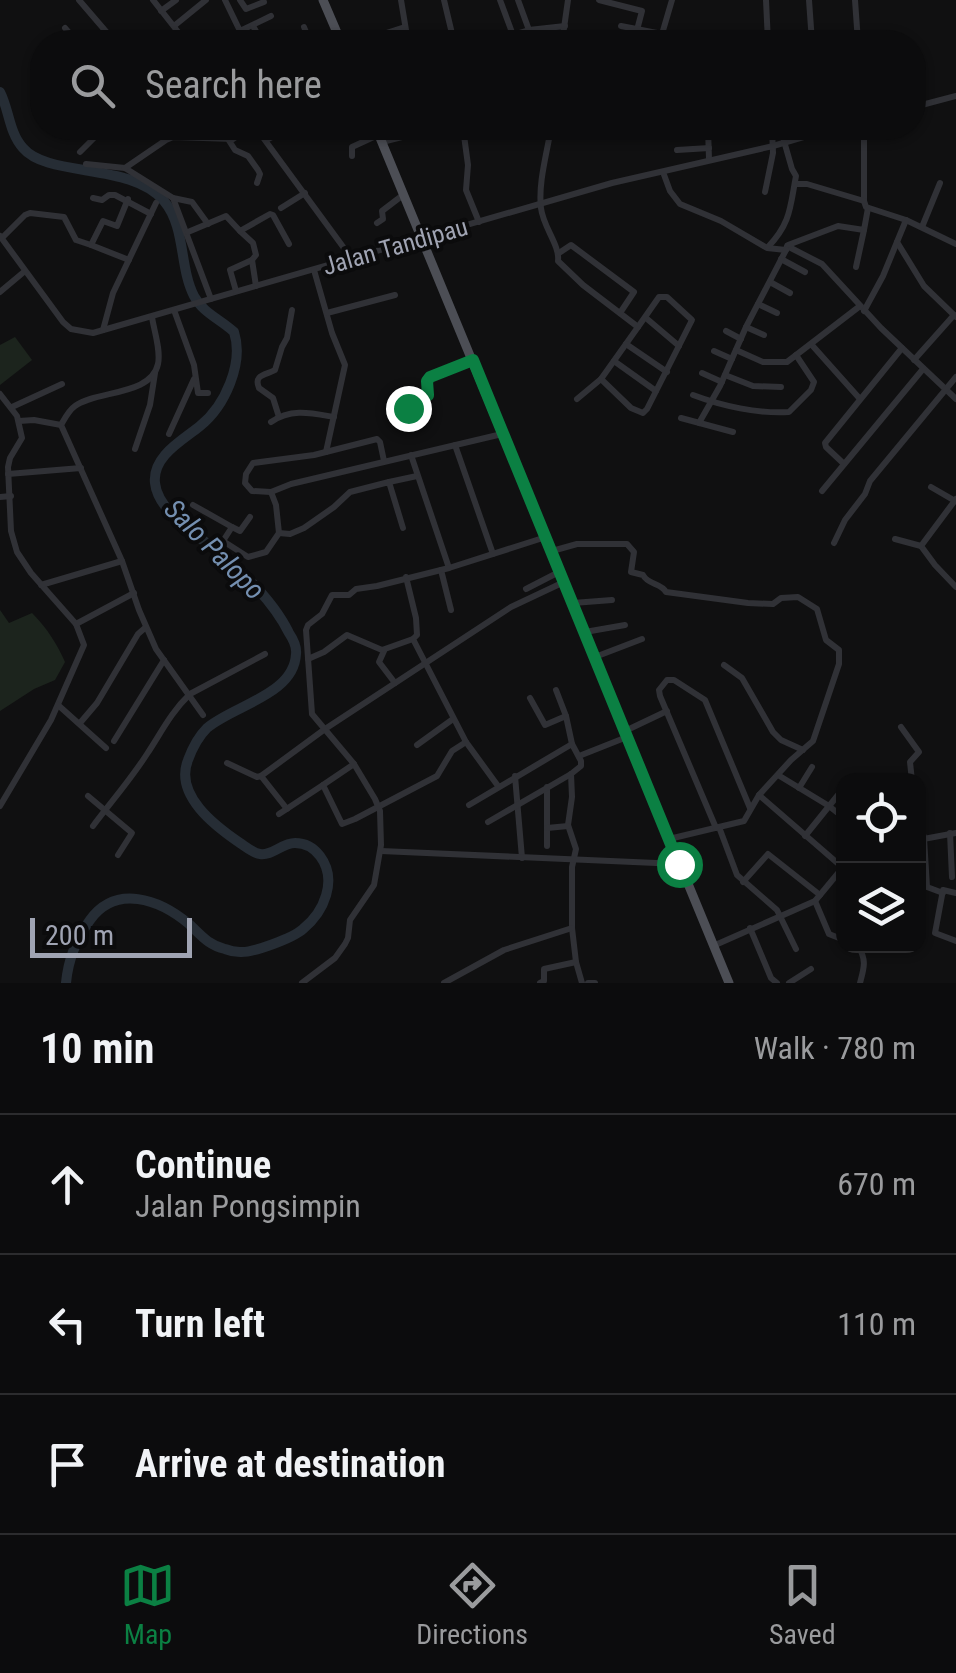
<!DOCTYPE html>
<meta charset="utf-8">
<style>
:root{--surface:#0c0c0d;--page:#1a1a1b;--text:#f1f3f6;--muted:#9a9b9d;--line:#2c2c2e;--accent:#0b8043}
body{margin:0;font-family:"Roboto Condensed",sans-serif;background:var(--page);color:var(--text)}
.controls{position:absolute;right:30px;bottom:30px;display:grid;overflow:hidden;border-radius:20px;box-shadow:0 2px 8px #0004}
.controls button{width:90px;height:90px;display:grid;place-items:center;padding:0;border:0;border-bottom:2px solid var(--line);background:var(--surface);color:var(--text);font:50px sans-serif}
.scale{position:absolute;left:30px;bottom:25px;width:162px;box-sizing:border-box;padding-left:10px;border:5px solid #a0a4b3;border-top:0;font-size:28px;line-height:35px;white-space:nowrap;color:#a0a4b3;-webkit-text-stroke:8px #0b0b0c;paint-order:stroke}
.stop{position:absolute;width:30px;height:30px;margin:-22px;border:8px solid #0b8043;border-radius:50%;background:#fff}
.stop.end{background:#0b8043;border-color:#fff;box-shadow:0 2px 10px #0008}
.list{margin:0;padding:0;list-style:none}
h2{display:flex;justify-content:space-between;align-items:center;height:130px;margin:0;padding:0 40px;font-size:42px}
h2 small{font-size:32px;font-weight:400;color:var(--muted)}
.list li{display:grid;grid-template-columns:65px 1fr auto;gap:30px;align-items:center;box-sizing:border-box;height:140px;padding:0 40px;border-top:2px solid var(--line)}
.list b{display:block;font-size:38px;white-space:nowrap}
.list p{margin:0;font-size:32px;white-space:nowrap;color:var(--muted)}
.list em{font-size:32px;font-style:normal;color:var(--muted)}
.icon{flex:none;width:55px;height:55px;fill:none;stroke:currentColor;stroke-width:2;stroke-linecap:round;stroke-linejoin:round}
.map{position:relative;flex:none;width:956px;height:983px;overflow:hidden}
.search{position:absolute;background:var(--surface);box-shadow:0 2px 8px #0004;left:30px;right:30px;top:30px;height:110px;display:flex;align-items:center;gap:25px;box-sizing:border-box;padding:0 35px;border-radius:40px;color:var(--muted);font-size:38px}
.sheet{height:550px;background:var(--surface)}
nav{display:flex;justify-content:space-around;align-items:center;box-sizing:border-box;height:140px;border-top:2px solid var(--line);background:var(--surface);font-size:28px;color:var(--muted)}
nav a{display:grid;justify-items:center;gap:5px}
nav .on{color:var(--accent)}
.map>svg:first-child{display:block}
.green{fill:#1c241d}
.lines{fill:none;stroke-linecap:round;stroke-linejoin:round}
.river{stroke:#262d35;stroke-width:10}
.minor{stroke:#303136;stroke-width:6}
.major{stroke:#4c4e55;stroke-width:9}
.route{stroke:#0b8043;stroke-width:12}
.labels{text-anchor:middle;stroke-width:8;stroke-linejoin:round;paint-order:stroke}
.street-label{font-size:25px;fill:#a0a4b3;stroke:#0b0b0c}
.water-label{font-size:28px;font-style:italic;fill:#748fb0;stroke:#0b0b0c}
</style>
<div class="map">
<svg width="956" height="983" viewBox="0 0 956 983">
<rect width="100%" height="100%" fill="#101011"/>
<!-- green -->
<g class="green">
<polygon points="15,337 32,360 0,385 0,345"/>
<path d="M0,610l9,13 23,-10c15,15 25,31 33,49l-10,18 -21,9 -34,22z"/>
</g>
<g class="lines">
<!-- river -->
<path class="river" d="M0,92c9,17 9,41 23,56 25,30 109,14 141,53 22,26 15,66 30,95 9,17 26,23 40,36 10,31 -9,74 -34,94 -17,14 -48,30 -45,57 3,31 49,56 71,75 24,21 49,46 63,75 4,6 8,13 7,21 -2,41 -62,51 -89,74 -9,9 -15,21 -19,32 -14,35 27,66 52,83 6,4 13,10 20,11 12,2 22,-11 35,-11 10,0 19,5 25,13 18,24 4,56 -17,73 -10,9 -50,24 -63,23 -5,0 -10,-1 -15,-3 -17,-4 -24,-14 -36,-25 -30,-25 -73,-40 -99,-4 -13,18 -22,41 -24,63"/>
<!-- minor -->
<g class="minor">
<polyline points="79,0 115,42"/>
<polyline points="153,0 186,42"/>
<polyline points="225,0 240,31 271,16"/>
<polyline points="240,0 246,9 264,2"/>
<polyline points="401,0 408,42"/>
<polyline points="444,0 454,42"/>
<polyline points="500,0 513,35"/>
<polyline points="599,0 642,11 637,30"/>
<polyline points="766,0 768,42"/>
<polyline points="809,0 812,42"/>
<polyline points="855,0 858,42"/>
<polyline points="161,11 176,0"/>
<polyline points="174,26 206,0"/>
<polyline points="253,26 262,42"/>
<polyline points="621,26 662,34 672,0"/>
<polyline points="304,27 310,42"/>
<polyline points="65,28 77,42"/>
<polyline points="529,30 565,26"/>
<polyline points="99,42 109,34"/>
<polyline points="315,42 326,39 332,42 339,38"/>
<polyline points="358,42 405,27"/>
<polyline points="489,42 529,30 518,0"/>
<polyline points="562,42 568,0"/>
<polyline points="914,107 956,96"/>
<polyline points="221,128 235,150 248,156 258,170 260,174 257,183"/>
<polyline points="256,128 352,259"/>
<polyline points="463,128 468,165 466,190 479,222"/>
<path d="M551,128c-4,25 -13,55 -10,80 2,19 19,37 17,53l25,24 55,42 -37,52 -24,20"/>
<polyline points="708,128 709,159"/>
<polyline points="864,128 864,201 866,207 906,220 956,244"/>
<polyline points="266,140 282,132 300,137"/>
<polyline points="382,142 438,128"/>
<polyline points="677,150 709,148"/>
<polyline points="80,152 98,134 109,128"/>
<polyline points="352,156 352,147 378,135"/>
<polyline points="86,164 125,168 173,198 211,299"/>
<polyline points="125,168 166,140 173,137 233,139 249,128"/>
<polyline points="663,172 670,191 680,204 721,221 767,248 786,250 787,246 822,264 881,328 956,399"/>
<polyline points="795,184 807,184 864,201"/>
<polyline points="765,192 773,153 772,128"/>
<polyline points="93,198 102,200 109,195 115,195 151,214"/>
<polyline points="173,198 192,202 208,224"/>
<polyline points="281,208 305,193"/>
<polyline points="377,223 383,219 382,211 403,195"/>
<polyline points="922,227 940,183"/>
<polyline points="240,231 253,243 256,255 252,260 256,286"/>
<polyline points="188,232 226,216 240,231 270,214 273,215 289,244"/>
<polyline points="0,236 63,322 71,329 93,333 612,183 773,146 834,128"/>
<polyline points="2,238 25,215 30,213 64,217 76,240 91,245 103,221 117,226 128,199"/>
<polyline points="897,242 924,286 954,315"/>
<polyline points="91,245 129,260"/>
<polyline points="788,245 838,226 864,230 868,208"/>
<path d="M768,247c23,-24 22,-40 28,-71l-4,-7 -8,-28"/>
<polyline points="559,253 571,245 634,292 620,313"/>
<polyline points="781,259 805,272"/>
<polyline points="856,267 864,230"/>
<polyline points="314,270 332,333 345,365 326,452"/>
<polyline points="770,282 790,293"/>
<polyline points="236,291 230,270 252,260"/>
<polyline points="0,292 25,271"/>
<polyline points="758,304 777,313"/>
<polyline points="174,310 194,365 198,393 208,393"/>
<polyline points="864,311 883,276 906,220"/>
<polyline points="327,313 395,295"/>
<path d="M152,317c2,14 9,33 6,47 -7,32 -61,26 -83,42 -6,4 -10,12 -14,19l61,136 17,49 17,39 47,66"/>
<polyline points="646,318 679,346"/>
<polyline points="746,327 764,335"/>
<polyline points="103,330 113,293 156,203"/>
<polyline points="726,331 741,339"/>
<polyline points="626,344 667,372"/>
<polyline points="811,344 860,399"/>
<polyline points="736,350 763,362 787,362 860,306"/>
<polyline points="714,351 732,359"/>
<polyline points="914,360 954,315 956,317"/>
<polyline points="614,361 656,391"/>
<polyline points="702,373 722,382"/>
<polyline points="725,375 753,386 781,387"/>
<polyline points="601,379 631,408 643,413 647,409 692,320 667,297 659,297 638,327"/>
<polyline points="0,394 17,416 22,438 10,458 8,467 11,531 17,552 31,573 76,624 84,645 51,720 0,806"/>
<path d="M693,395c29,11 65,19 96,17l22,-22 3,-8 -18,-27"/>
<polyline points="12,407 62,384"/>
<path d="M279,417l-6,-19 -14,-10c-6,-14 8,-13 16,-18l7,-23 5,-9 5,-28"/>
<polyline points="681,418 733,432"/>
<polyline points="19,421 34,420 61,425"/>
<polyline points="412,421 407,405 428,395 429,378 472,361"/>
<path d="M271,422c20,-14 40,-9 63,-5"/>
<polyline points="699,423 720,386 746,327 786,250"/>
<polyline points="169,434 194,379"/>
<polyline points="455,445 493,554"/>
<polyline points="135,449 150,405 155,373"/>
<polyline points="411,455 449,568"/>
<polyline points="384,461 380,442 377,439 314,455 253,463 246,474 245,483 252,491 271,492 291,484 502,434"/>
<polyline points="844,464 826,447 825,443 902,348"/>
<polyline points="8,474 81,468"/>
<polyline points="389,482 417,476"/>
<polyline points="931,487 955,501"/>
<polyline points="822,491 923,369"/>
<polyline points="271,492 276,505 279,533"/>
<polyline points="0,497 11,496"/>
<polyline points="956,499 921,546 935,565 956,587"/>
<polyline points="193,505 232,527 223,541 248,557 266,552 279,533 290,534 304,528 334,507 350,492 389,482 403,528"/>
<polyline points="232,527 240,531 250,517"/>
<polyline points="895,539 921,546"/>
<polyline points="834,543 845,520 865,494 870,481 956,377"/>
<path d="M552,551l25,-7h50l7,8 -3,20 12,3c5,10 18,8 23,17l82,11 25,1 8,-6 17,-1 19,12 9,31 13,10v14l-26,77 -22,19 -32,35 -15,26 -75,18"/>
<polyline points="441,570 451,610"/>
<polyline points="41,585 122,561"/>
<polyline points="526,589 559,572"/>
<polyline points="573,603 612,600"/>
<polyline points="76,624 134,593"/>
<polyline points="585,632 625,625"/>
<polyline points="384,651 379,662 395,683"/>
<polyline points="595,657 642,639"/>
<polyline points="308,659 324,652 347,635 382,650 413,639"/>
<polyline points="724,665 742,678 773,732 781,740 803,750"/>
<polyline points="556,690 566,716"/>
<polyline points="530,698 545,725 566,716 572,744"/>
<polyline points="58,705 106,748"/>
<polyline points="80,723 97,703 138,634 146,627"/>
<polyline points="901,727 919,752 910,762 912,781"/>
<polyline points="625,731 667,711"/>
<polyline points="114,741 164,660"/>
<polyline points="466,742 498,786"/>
<polyline points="417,745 453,719"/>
<polyline points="579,756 627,737"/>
<polyline points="227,763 257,777 261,776 325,729 511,607 564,582"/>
<polyline points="354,764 323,785 342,824 355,819 437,776 452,751 466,742 413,639 417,635 416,618 406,577"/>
<polyline points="571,774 572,797 568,825 576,849 572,867 572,928 576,962 582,983"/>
<polyline points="778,775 829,806 844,818"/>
<polyline points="261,776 287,809"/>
<polyline points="515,776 522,858"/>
<polyline points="547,787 547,846"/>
<polyline points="799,788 812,767"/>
<polyline points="759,795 842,867"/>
<polyline points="88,796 132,833 118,855"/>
<polyline points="469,805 572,744 581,761 581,766 571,774 488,822"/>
<polyline points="918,812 924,838 927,887 943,893"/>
<polyline points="279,814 323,785"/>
<path d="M93,826c18,-24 38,-47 54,-72 14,-21 24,-42 43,-60l75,-40"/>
<polyline points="719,827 737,875 777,910 796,949"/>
<polyline points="547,828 568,826"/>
<polyline points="716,828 660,696 659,690 667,680 674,680 705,700 750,808"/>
<polyline points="950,833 952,877"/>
<polyline points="805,836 838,795"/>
<polyline points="918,840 956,833"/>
<polyline points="381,851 679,864"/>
<polyline points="743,882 768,854 820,895"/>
<polyline points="956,893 943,890 935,933 956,941"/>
<polyline points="815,901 829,934 844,940"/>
<polyline points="750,928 771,978 777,983"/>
<polyline points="713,946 815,901 844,866"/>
<path d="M858,946c9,14 6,22 2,37"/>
<polyline points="302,983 335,958 345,944 348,938 350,920 374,885 381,845 380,811 375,799 354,764 312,714 306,630 308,625 322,614 332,595 349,595 356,589 377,586 449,568 546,537"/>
<polyline points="444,983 504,950 572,928"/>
<polyline points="540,983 544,981 544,969 576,962"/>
<polyline points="588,983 595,983"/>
<polyline points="789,983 811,969"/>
</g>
<!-- major -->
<g class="major">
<polyline points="323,0 341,42"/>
<polyline points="376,128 729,983"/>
</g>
</g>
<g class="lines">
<!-- route -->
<polyline class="route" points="408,408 408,404 428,395 427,381 430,377 473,360 679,864"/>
</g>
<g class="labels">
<!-- street labels -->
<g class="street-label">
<text transform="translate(395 246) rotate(-16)" y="9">Jalan Tandipau</text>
</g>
<!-- water labels -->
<g class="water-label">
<text transform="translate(215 549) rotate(45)" y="10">Salo Palopo</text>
</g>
</g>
</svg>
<div class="controls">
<button><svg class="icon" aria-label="locate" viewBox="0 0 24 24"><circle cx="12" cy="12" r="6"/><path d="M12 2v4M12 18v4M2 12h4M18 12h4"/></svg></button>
<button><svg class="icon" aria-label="layers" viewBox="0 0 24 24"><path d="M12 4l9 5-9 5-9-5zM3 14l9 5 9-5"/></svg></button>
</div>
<div class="scale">200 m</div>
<div class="stop" style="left:679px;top:864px"></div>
<div class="stop end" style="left:408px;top:408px"></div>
<div class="search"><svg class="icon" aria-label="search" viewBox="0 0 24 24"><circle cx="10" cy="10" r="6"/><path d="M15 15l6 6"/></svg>Search here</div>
</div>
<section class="sheet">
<h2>10 min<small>Walk · 780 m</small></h2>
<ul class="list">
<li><svg class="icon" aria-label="ahead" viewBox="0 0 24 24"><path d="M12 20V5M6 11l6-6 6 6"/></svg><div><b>Continue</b><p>Jalan Pongsimpin</p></div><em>670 m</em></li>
<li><svg class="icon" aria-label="left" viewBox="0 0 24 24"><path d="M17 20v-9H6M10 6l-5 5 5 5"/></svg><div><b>Turn left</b></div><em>110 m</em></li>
<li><svg class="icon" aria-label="arrive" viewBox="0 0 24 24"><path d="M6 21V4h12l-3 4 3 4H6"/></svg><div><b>Arrive at destination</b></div></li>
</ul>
</section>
<nav>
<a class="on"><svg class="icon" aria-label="map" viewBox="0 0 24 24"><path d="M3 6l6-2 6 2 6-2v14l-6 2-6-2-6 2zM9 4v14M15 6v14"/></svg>Map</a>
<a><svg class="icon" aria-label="directions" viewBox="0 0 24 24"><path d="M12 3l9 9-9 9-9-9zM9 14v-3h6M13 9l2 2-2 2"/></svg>Directions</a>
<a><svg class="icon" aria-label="saved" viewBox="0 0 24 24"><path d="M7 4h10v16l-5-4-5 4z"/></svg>Saved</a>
</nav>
